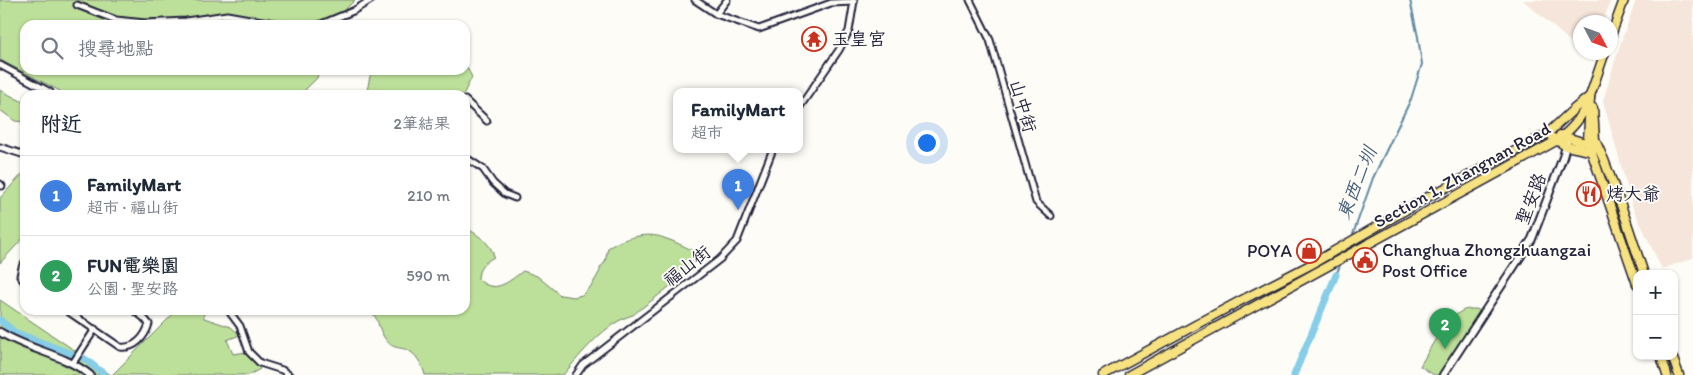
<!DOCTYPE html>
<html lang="zh-TW">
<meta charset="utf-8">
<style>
:root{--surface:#fff;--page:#f2f2f3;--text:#1f2937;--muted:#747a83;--line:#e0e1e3;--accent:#111827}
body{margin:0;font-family:Itim,"LXGW WenKai TC",sans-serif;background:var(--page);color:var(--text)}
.controls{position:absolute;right:15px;bottom:15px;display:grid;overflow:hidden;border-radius:10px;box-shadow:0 1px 4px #0004}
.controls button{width:45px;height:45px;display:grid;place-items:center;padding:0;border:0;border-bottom:1px solid var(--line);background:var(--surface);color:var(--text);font:25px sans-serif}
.compass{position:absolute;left:1573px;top:15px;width:45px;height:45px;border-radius:50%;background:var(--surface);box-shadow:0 1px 4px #0004;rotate:131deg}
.you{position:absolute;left:926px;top:142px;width:18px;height:18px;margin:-12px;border:4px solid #fff;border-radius:50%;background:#1a73e8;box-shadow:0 0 0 8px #1a73e833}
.badge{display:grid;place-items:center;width:32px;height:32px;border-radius:50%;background:var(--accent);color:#fff;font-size:16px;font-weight:700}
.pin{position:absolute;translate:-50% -41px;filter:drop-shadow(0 1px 2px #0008)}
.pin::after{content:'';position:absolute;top:26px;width:18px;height:15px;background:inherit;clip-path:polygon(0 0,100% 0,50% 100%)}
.popup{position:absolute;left:673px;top:88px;width:130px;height:65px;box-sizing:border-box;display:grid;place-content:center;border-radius:10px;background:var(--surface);filter:drop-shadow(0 1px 4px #0005);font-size:16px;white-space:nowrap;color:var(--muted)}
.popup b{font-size:19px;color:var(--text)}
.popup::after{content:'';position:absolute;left:50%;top:100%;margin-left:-10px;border:10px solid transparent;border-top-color:var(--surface)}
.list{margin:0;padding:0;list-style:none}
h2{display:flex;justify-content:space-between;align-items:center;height:65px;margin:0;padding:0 20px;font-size:21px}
h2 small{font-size:16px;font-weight:400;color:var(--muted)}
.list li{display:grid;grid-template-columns:32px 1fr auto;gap:15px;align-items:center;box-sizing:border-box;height:80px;padding:0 20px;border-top:1px solid var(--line)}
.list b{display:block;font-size:19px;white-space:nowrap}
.list p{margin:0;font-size:16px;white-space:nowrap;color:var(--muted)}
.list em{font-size:16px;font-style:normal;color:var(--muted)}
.icon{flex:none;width:28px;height:28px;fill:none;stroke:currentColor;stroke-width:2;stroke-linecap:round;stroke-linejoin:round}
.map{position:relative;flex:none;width:1693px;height:375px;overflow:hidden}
.search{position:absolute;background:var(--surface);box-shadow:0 1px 4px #0004;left:20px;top:20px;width:450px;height:55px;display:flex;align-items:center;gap:12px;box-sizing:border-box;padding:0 18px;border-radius:15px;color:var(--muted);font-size:19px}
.panel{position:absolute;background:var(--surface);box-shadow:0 1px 4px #0004;left:20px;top:90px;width:450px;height:225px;border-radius:15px}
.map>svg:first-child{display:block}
.built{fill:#f5e5da}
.green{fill:#bcdf99;stroke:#6f806a}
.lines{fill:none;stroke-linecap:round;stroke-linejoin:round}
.stream{stroke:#5e89a2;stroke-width:2}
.canal{stroke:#86cde7;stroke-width:7}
.minor-casing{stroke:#22223b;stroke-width:9}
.tertiary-casing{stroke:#22223b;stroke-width:10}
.primary-casing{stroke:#22223b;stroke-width:11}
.minor{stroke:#fdfcf7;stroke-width:5}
.tertiary{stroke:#fdfcf7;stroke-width:6}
.primary{stroke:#f7e281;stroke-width:8}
.labels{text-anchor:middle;stroke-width:4;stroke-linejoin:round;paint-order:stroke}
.poi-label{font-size:18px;fill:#22223b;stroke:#fdfcf7;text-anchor:start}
.street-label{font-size:18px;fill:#22223b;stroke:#fdfcf7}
.water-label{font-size:19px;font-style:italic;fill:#455e77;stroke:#fdfcf7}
</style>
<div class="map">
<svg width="1693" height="375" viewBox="0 0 1693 375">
<rect width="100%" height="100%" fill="#fdfcf7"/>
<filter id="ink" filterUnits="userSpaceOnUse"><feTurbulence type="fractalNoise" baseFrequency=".02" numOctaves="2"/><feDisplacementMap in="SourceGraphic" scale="10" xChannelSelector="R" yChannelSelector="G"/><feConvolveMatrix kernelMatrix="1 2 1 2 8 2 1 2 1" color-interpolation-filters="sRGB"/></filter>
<g filter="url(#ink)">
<!-- built -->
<g class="built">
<polygon points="1523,0 1611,0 1603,22 1580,22 1580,50"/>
<polygon points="1636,0 1693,0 1693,258 1662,269 1633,208 1603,101 1619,48"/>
</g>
<!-- green -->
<g class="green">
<polygon points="0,0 355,0 329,25 25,25 25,70 319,70 317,78 300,95 58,95 60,91 0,60"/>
<polygon points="465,64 472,77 463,95 371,95 367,91 370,76 375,70 465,70"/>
<polygon points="0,90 25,103 25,122 15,121 0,110"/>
<polygon points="25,171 25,236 0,263 0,198"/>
<path d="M465,227c11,7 27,16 29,30 -9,5 -16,11 -16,22 17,16 30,3 45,-8l14,5 23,19 14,2 8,-2 10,-10 8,-14v-3l5,-6 3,-14c15,-10 39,-17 56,-10 11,3 22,10 33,14 -5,22 -46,48 -64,63 -27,7 -52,39 -70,60h-138c-2,-8 -7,-18 -14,-23 -10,-7 -18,0 -27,-15 -7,-11 -4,-18 -15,-27h96z"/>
<polygon points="0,300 111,375 0,375"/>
<path d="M1476,309l7,3 -40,63h-9l-14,-9c11,-18 23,-46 44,-56 3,-1 8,-1 12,-1z"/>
<polygon points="177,310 203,310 204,318 231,327 240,335 227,340 233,354 247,352 260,369 249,375 112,375"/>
</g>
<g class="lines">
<!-- stream -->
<g class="stream">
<polyline points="1352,237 1373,178 1411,99 1422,64 1418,37 1410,0"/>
<polyline points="1336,275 1341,263"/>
</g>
<!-- canal -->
<g class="canal">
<polyline points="0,320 14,332 85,359 105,375"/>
<polyline points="1294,375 1336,275"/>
</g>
<defs>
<g id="minor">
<polyline points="695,0 716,14 759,29 831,3 854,2"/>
<polyline points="970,0 990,40 1036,202 1051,216"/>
<polyline points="77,5 116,20 145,23 186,21 227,15 285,25"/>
<polyline points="716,14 727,0"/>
<polyline points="319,25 353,11 371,0"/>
<polyline points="0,65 50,92"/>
<polyline points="465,100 487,121"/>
<polyline points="799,108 839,50 849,31 854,1"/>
<polyline points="0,147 25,155"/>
<polyline points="465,157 483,169 493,183 505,194 515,198"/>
<polyline points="0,184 2,186"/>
<polyline points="25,262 22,267 20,276 25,283"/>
<path d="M66,310l54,37c15,2 25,-10 29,-23l-5,-6 -10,-8"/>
<polyline points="228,310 240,326 249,352 260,363 282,370 289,375"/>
<polyline points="73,363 95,329"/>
<polyline points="576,375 583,365 720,259 737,241 773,149"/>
</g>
<g id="tertiary">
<path d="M0,332c28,18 64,22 90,43"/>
<polyline points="1443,375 1532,239 1563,157 1567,142"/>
</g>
<g id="primary">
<polyline points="1610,38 1624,0"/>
<polyline points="1605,52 1590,96 1588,142 1637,284"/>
<polyline points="1593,108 1595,140 1604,160 1621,205 1644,274"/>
<polyline points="1560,135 1582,142 1592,141"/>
<polyline points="1553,138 1566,146 1590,151 1593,150"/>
<polyline points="1661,356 1667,375"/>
<polyline points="1672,356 1679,375"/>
<polyline points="1103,375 1238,302 1310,265 1428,197 1530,143 1548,133 1575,108 1590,96"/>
<path d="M1129,375l427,-234c18,-13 25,-23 34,-43"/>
</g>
</defs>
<!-- minor casing -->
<use href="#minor" class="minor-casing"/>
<!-- tertiary casing -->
<use href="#tertiary" class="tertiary-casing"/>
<!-- primary casing -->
<use href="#primary" class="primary-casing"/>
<!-- minor -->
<use href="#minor" class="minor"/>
<!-- tertiary -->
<use href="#tertiary" class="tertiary"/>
<!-- primary -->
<use href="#primary" class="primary"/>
</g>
</g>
<!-- icons -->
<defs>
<symbol id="temple-ring" viewBox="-11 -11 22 22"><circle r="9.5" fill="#fdfcf7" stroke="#c8321e" stroke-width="1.5"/><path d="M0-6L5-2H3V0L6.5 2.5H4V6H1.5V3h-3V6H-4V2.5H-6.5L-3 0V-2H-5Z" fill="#c8321e"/></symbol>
<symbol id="restaurant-ring" viewBox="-11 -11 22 22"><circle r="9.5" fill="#fdfcf7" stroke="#c8321e" stroke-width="1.5"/><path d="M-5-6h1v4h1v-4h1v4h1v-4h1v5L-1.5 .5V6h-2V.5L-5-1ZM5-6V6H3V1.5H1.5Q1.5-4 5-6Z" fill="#c8321e"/></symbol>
<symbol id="shop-ring" viewBox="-11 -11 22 22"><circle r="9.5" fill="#fdfcf7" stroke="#c8321e" stroke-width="1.5"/><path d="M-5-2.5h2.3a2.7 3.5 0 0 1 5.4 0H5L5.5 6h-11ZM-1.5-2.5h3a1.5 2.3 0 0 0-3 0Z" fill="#c8321e"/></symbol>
<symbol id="civic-ring" viewBox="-11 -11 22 22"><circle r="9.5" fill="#fdfcf7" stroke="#c8321e" stroke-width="1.5"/><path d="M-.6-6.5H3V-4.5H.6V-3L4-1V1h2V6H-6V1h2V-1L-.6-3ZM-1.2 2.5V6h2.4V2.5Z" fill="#c8321e"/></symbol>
</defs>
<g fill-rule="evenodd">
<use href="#temple-ring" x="800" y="25" width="28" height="28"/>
<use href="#restaurant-ring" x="1575" y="180" width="28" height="28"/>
<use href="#shop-ring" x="1295" y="237" width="28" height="28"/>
<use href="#civic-ring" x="1351" y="246" width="28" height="28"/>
</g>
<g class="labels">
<!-- poi labels -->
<g class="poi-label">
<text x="832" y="45">玉皇宮</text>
<text x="1606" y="200">烤大爺</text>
<text x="1382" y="256">Changhua Zhongzhuangzai<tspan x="1382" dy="21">Post Office</tspan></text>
<text x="1292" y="257" text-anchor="end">POYA</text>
</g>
<!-- street labels -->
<g class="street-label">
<text transform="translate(1023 106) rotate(74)" y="6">山中街</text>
<text transform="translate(1462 175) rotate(-29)" y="6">Section 1, Zhangnan Road</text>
<text transform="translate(1531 199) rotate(-69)" y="6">聖安路</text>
<text transform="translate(687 266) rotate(-38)" y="6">福山街</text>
</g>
<!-- water labels -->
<g class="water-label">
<text transform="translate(1356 183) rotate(-68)" y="7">東西二圳</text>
</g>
</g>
</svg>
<div class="controls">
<button>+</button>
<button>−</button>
</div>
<svg class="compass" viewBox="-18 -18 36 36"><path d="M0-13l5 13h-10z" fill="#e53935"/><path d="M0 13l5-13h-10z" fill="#747a83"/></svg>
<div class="you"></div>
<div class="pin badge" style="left:738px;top:210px;background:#3f7fe0">1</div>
<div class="popup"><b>FamilyMart</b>超市</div>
<div class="pin badge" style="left:1445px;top:349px;background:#2e9e5b">2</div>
<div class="search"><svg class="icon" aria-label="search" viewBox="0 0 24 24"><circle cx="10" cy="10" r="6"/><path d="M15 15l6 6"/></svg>搜尋地點</div>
<section class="panel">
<h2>附近<small>2筆結果</small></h2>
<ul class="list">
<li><span class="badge" style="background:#3f7fe0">1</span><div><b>FamilyMart</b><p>超市 · 福山街</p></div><em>210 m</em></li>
<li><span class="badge" style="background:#2e9e5b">2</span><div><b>FUN電樂園</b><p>公園 · 聖安路</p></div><em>590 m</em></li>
</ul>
</section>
</div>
